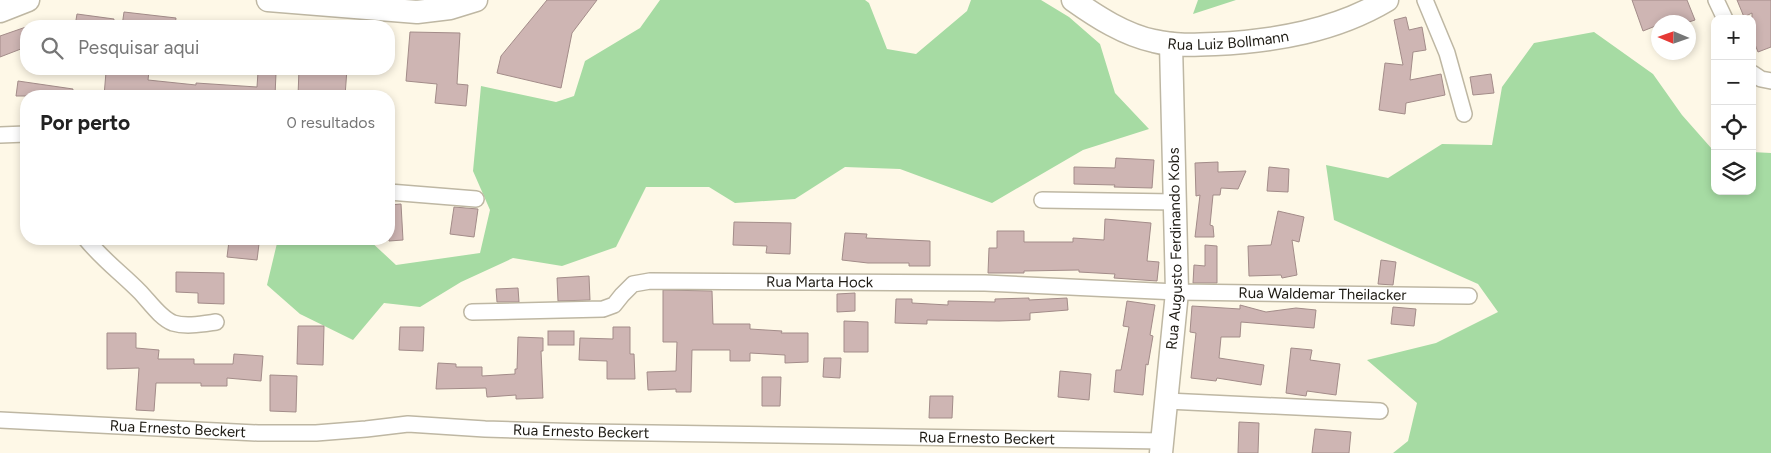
<!DOCTYPE html>
<html lang="pt">
<meta charset="utf-8">
<style>
:root{--surface:#fff;--page:#f2f2f2;--text:#222;--muted:#767676;--line:#e0e0e0}
body{margin:0;font-family:Figtree,sans-serif;background:var(--page);color:var(--text)}
.controls{position:absolute;right:15px;top:15px;display:grid;overflow:hidden;border-radius:10px;box-shadow:0 2px 8px #0003}
.controls button{width:45px;height:45px;display:grid;place-items:center;padding:0;border:0;border-bottom:1px solid var(--line);background:var(--surface);color:var(--text);font:25px sans-serif}
.compass{position:absolute;left:1651px;top:15px;width:45px;height:45px;border-radius:50%;background:var(--surface);box-shadow:0 2px 8px #0003;rotate:272deg}
.list{margin:0;padding:0;list-style:none}
h2{display:flex;justify-content:space-between;align-items:center;height:65px;margin:0;padding:0 20px;font-size:21px}
h2 small{font-size:16px;font-weight:400;color:var(--muted)}
.icon{flex:none;width:28px;height:28px;fill:none;stroke:currentColor;stroke-width:2;stroke-linecap:round;stroke-linejoin:round}
.map{position:relative;flex:none;width:1771px;height:453px;overflow:hidden}
.search{position:absolute;background:var(--surface);box-shadow:0 2px 8px #0003;left:20px;top:20px;width:375px;height:55px;display:flex;align-items:center;gap:12px;box-sizing:border-box;padding:0 18px;border-radius:20px;color:var(--muted);font-size:19px}
.panel{position:absolute;background:var(--surface);box-shadow:0 2px 8px #0003;left:20px;top:90px;width:375px;height:155px;border-radius:20px}
.map>svg:first-child{display:block}
.forest{fill:#a6dba3}
.building{fill:#ceb5b3;stroke:#a38c89}
.lines{fill:none;stroke-linecap:round;stroke-linejoin:round}
.street-casing{stroke:#beb7a3;stroke-width:18}
.secondary-casing{stroke:#beb7a3;stroke-width:25}
.street{stroke:#fff;stroke-width:15}
.secondary{stroke:#fff;stroke-width:22}
.labels{text-anchor:middle;stroke-width:4;stroke-linejoin:round;paint-order:stroke}
.street-label{font-size:15px;fill:#1e1b14;stroke:#fef8e7}
</style>
<div class="map">
<svg width="1771" height="453" viewBox="0 0 1771 453">
<rect width="100%" height="100%" fill="#fef8e7"/>
<!-- forest -->
<g class="forest">
<polygon points="660,0 865,0 869,3 887,49 916,54 967,11 971,0 1041,0 1069,17 1100,44 1115,93 1149,129 1083,150 992,203 900,169 845,167 795,199 735,203 709,187 646,187 616,247 562,266 513,258 461,282 420,307 384,303 353,340 300,314 267,285 278,239 368,239 396,265 480,253 490,210 473,171 481,86 556,102 574,96 585,61 640,28"/>
<polygon points="1198,0 1236,0 1193,14"/>
<polygon points="1594,32 1653,74 1682,115 1712,149 1715,149 1715,191 1752,191 1752,152 1771,153 1771,453 1393,453 1408,441 1417,403 1367,360 1436,343 1498,312 1478,284 1334,220 1326,165 1388,178 1442,144 1492,145 1502,87 1534,43"/>
</g>
<!-- building -->
<g class="building">
<polygon points="547,0 597,0 572,33 561,88 497,73 501,56"/>
<polygon points="1632,0 1687,0 1695,20 1689,22 1658,22 1658,25 1643,31"/>
<polygon points="1737,0 1771,0 1771,47 1758,52 1752,37 1752,13 1744,17"/>
<polygon points="124,12 176,18 175,26 122,26"/>
<polygon points="77,14 114,19 113,26 75,26"/>
<polygon points="1406,17 1409,30 1422,27 1426,50 1413,52 1410,80 1441,74 1445,95 1406,103 1405,114 1379,110 1385,63 1403,65 1394,20"/>
<polygon points="26,27 26,47 0,57 0,36"/>
<polygon points="410,32 460,33 457,84 468,85 466,106 435,103 437,84 406,81"/>
<polygon points="132,69 149,71 148,80 196,85 196,83 257,87 258,72 276,73 275,96 104,96 106,72 132,73"/>
<polygon points="299,69 347,69 345,96 298,96"/>
<polygon points="1491,74 1494,93 1473,95 1470,77"/>
<polygon points="18,81 73,89 72,96 16,96"/>
<polygon points="1116,158 1154,160 1152,188 1114,187 1115,185 1074,184 1074,167 1115,168"/>
<polygon points="1218,162 1218,172 1246,171 1238,189 1221,188 1220,195 1213,195 1210,225 1213,226 1214,237 1195,237 1200,195 1196,196 1195,163"/>
<polygon points="1269,167 1289,169 1288,192 1267,191"/>
<polygon points="401,204 403,240 389,241 389,205"/>
<polygon points="454,207 478,209 474,237 450,234"/>
<polygon points="1278,211 1304,217 1299,242 1292,240 1297,275 1282,278 1281,275 1249,276 1248,246 1271,245"/>
<polygon points="1105,219 1151,223 1147,261 1159,262 1157,281 1114,278 1115,274 1079,272 1079,270 1024,271 1024,273 988,273 989,248 997,248 997,231 1024,231 1024,242 1073,242 1073,238 1104,240"/>
<polygon points="734,222 791,223 790,254 766,253 767,246 733,245"/>
<polygon points="845,233 867,234 866,238 930,241 930,266 909,266 909,263 868,263 842,260"/>
<polygon points="229,241 259,244 257,260 227,257"/>
<polygon points="1205,245 1217,246 1217,283 1193,283 1194,265 1205,266"/>
<polygon points="1381,260 1396,262 1393,285 1378,284"/>
<polygon points="176,272 224,273 224,304 198,303 198,293 176,292"/>
<polygon points="589,276 590,300 558,301 557,278"/>
<polygon points="518,288 519,302 497,302 496,289"/>
<polygon points="663,290 712,291 713,324 750,324 750,329 782,331 781,333 808,333 808,362 785,363 785,355 750,353 750,361 730,361 730,350 692,350 691,392 676,392 676,389 648,390 647,372 676,371 677,342 663,342"/>
<polygon points="855,293 855,311 837,312 837,294"/>
<polygon points="1029,298 1029,300 1067,298 1068,310 1030,313 1030,320 999,321 927,320 927,324 895,323 896,299 912,299 912,303 948,305 948,301 995,302 995,299"/>
<polygon points="1127,301 1155,305 1150,335 1153,336 1148,365 1146,364 1143,395 1114,392 1116,370 1121,370 1129,327 1123,326"/>
<polygon points="1240,305 1266,312 1296,308 1316,310 1314,328 1241,322 1240,337 1221,337 1219,358 1264,365 1261,385 1217,378 1216,381 1191,378 1196,333 1190,332 1192,306 1240,309"/>
<polygon points="1393,307 1416,309 1414,326 1391,324"/>
<polygon points="844,321 868,322 868,352 844,352"/>
<polygon points="298,326 324,326 323,365 297,364"/>
<polygon points="400,327 424,327 423,351 399,350"/>
<polygon points="613,327 630,327 630,354 634,354 635,379 607,379 607,361 579,360 580,338 613,339"/>
<rect x="548" y="331" width="26" height="14"/>
<polygon points="107,333 136,333 136,348 159,350 158,359 194,359 194,364 233,364 234,354 263,356 261,381 227,378 227,386 201,386 201,383 156,383 154,411 136,410 139,368 107,369"/>
<polygon points="518,337 543,338 543,351 541,351 543,398 516,399 516,395 487,397 486,388 436,389 438,363 456,364 456,367 482,367 482,376 515,374 515,369 517,369"/>
<polygon points="1291,348 1312,350 1310,360 1340,364 1336,395 1307,391 1306,396 1286,393"/>
<polygon points="824,358 841,358 840,378 823,377"/>
<polygon points="1060,371 1091,374 1089,400 1058,397"/>
<polygon points="270,375 297,376 296,412 270,411"/>
<polygon points="762,377 781,377 780,406 762,406"/>
<polygon points="930,396 953,396 952,418 929,418"/>
<polygon points="1239,422 1259,423 1258,453 1238,453"/>
<polygon points="1315,429 1351,432 1349,453 1312,453"/>
</g>
<g class="lines">
<defs>
<g id="street">
<polyline points="1425,0 1447,53 1464,114"/>
<polyline points="1716,0 1725,19"/>
<polyline points="1752,73 1761,79 1771,81"/>
<polyline points="0,135 26,134"/>
<polyline points="389,192 476,199"/>
<polyline points="1042,200 1175,202"/>
<path d="M86,239c17,21 34,33 53,52 10,10 21,27 34,32 13,4 29,1 43,-1"/>
<path id="s1" d="M472,312l131,-3 11,-4 8,-10 11,-11 17,-3 335,2 192,9 292,4"/>
<polyline points="1167,401 1380,411"/>
<path id="s2" d="M0,420l258,13h58l50,-4 42,-5 77,5 102,3 576,9"/>
</g>
<g id="secondary">
<polyline points="268,0 417,12 450,8 476,0"/>
<path id="s3" d="M1073,0c24,17 52,35 81,41 20,5 41,4 61,3 60,-3 120,-13 172,-44"/>
<polyline points="0,11 28,0"/>
<path id="s4" d="M1161,453l16,-161 -6,-248"/>
</g>
</defs>
<!-- street casing -->
<use href="#street" class="street-casing"/>
<!-- secondary casing -->
<use href="#secondary" class="secondary-casing"/>
<!-- street -->
<use href="#street" class="street"/>
<!-- secondary -->
<use href="#secondary" class="secondary"/>
</g>
<g class="labels">
<!-- street labels -->
<g class="street-label">
<text dy="5" stroke="none"><textPath href="#s3" startOffset="166">Rua Luiz Bollmann</textPath></text>
<text dy="5" stroke="none"><textPath href="#s4" startOffset="205">Rua Augusto Ferdinando Kobs</textPath></text>
<text dy="5" stroke="none"><textPath href="#s1" startOffset="358">Rua Marta Hock</textPath></text>
<text dy="5" stroke="none"><textPath href="#s1" startOffset="861">Rua Waldemar Theilacker</textPath></text>
<text dy="5" stroke="none"><textPath href="#s2" startOffset="178">Rua Ernesto Beckert</textPath></text>
<text dy="5" stroke="none"><textPath href="#s2" startOffset="582">Rua Ernesto Beckert</textPath></text>
<text dy="5" stroke="none"><textPath href="#s2" startOffset="988">Rua Ernesto Beckert</textPath></text>
</g>
</g>
</svg>
<div class="controls">
<button>+</button>
<button>−</button>
<button><svg class="icon" aria-label="locate" viewBox="0 0 24 24"><circle cx="12" cy="12" r="6"/><path d="M12 2v4M12 18v4M2 12h4M18 12h4"/></svg></button>
<button><svg class="icon" aria-label="layers" viewBox="0 0 24 24"><path d="M12 4l9 5-9 5-9-5zM3 14l9 5 9-5"/></svg></button>
</div>
<svg class="compass" viewBox="-18 -18 36 36"><path d="M0-13l5 13h-10z" fill="#e53935"/><path d="M0 13l5-13h-10z" fill="#767676"/></svg>
<div class="search"><svg class="icon" aria-label="search" viewBox="0 0 24 24"><circle cx="10" cy="10" r="6"/><path d="M15 15l6 6"/></svg>Pesquisar aqui</div>
<section class="panel">
<h2>Por perto<small>0 resultados</small></h2>
<ul class="list">
</ul>
</section>
</div>
